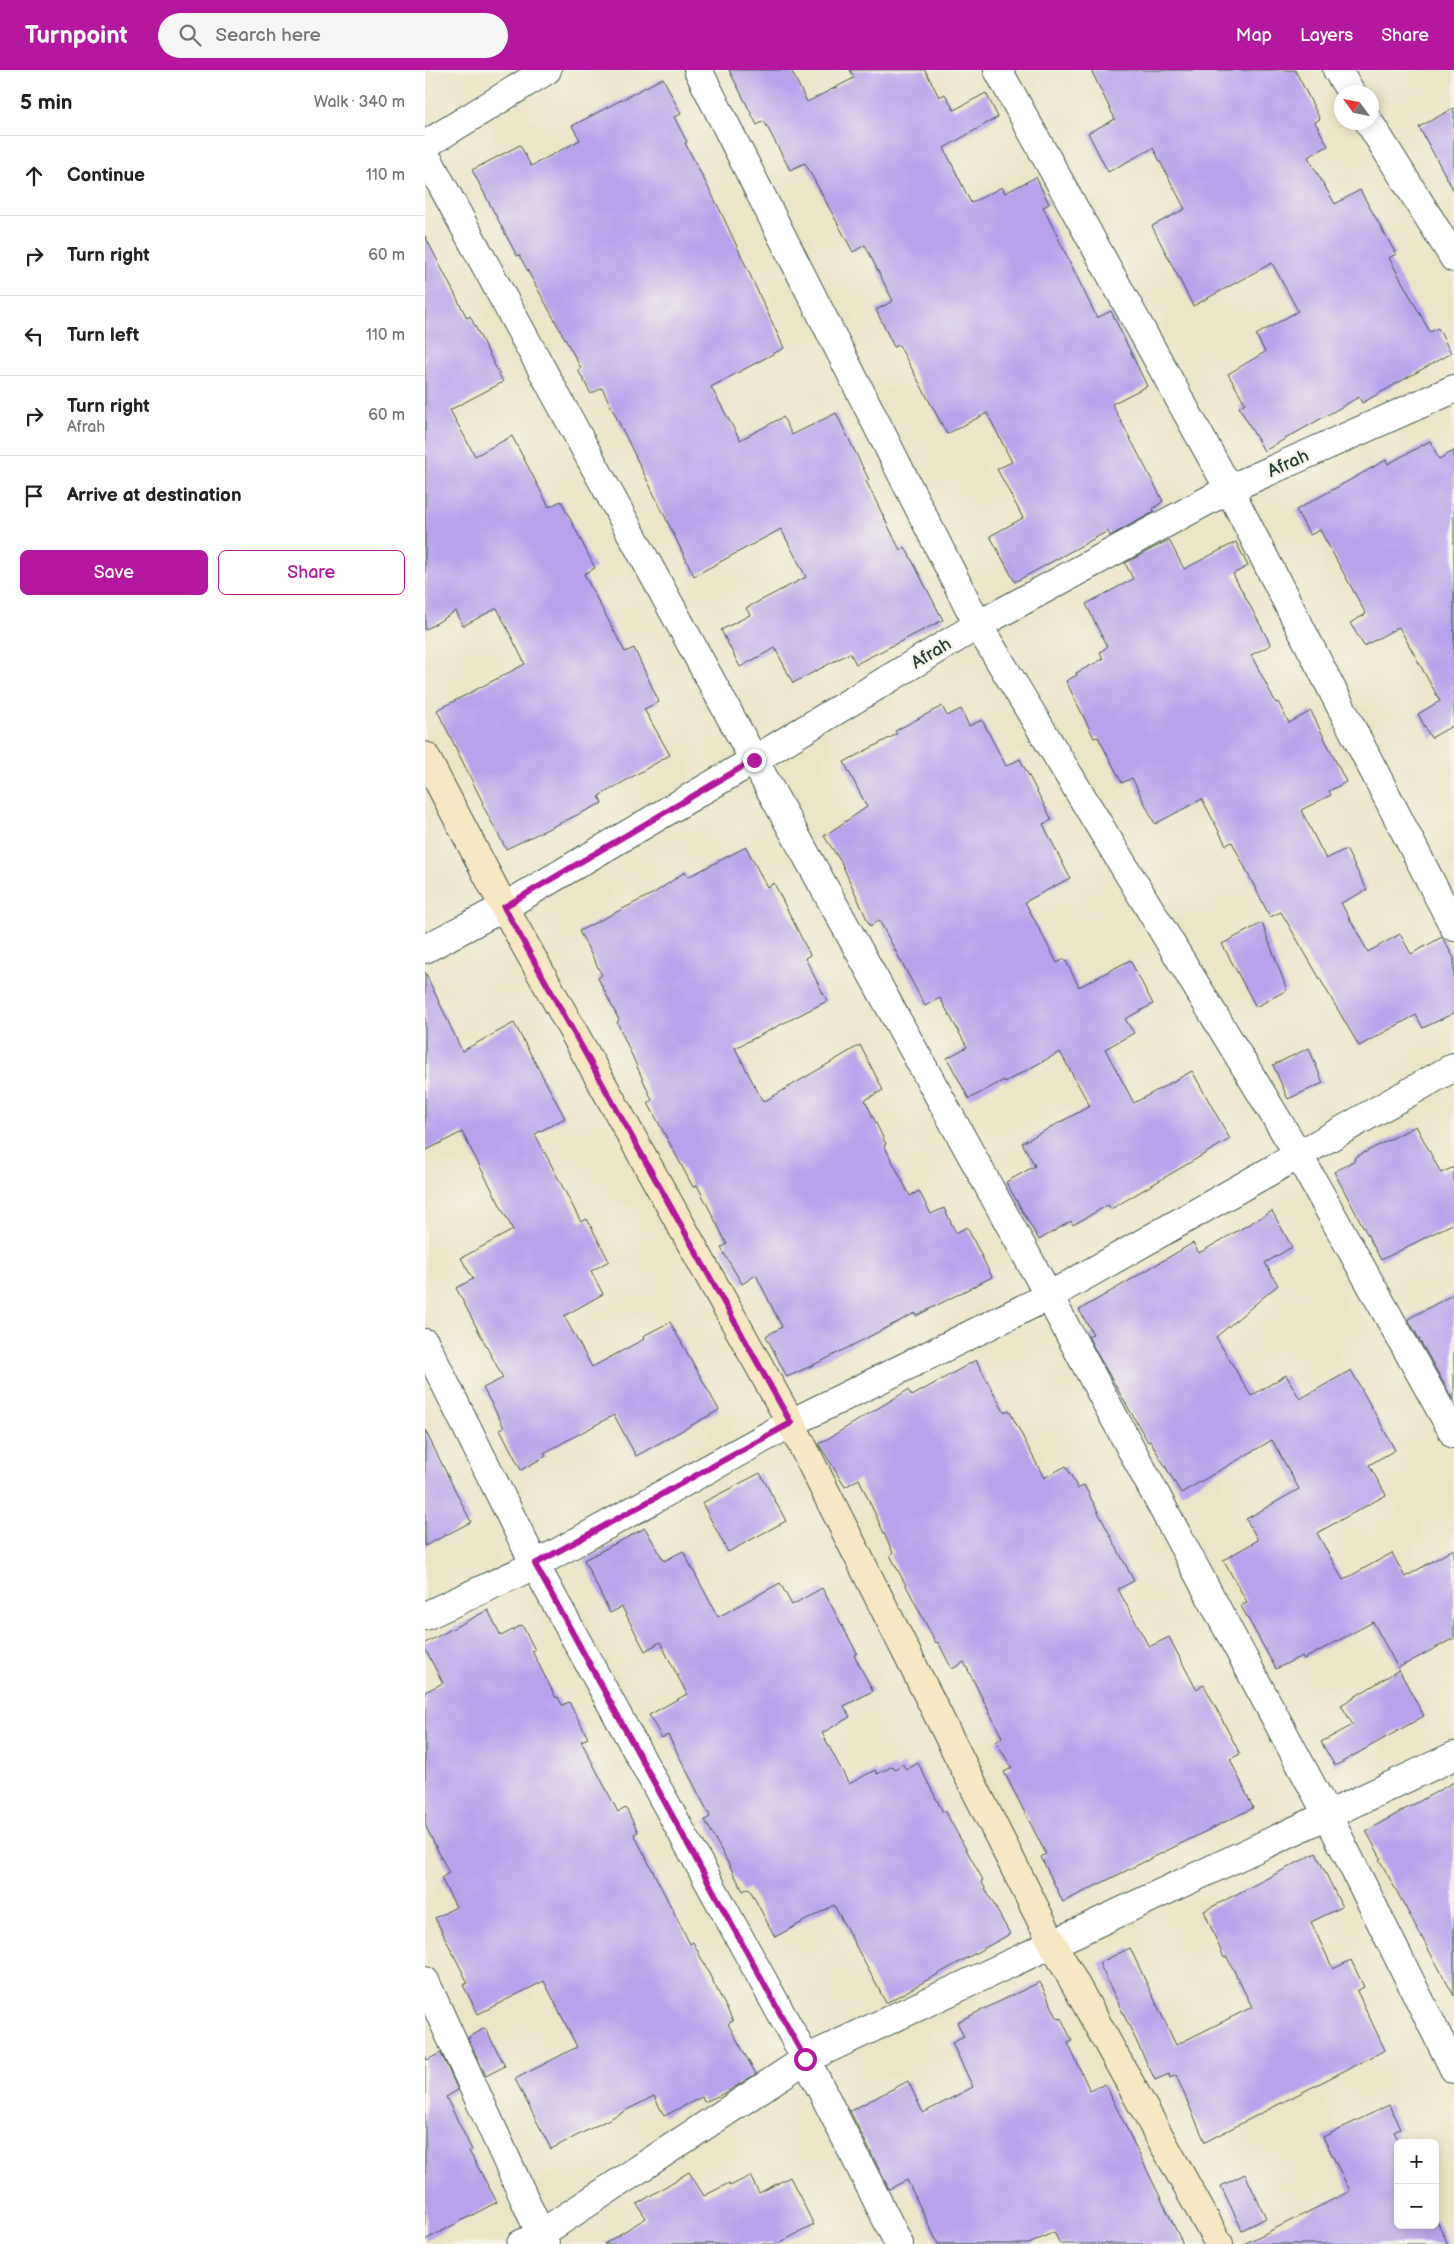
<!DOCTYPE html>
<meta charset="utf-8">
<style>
:root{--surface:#fff;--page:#f6f6f6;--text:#202124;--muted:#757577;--line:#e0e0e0;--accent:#b5179e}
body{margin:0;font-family:"Balsamiq Sans",sans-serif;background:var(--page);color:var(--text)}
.controls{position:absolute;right:15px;bottom:15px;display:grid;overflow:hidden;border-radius:8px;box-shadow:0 2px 12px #0003}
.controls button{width:45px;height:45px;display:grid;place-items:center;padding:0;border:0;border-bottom:1px solid var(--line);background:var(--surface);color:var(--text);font:25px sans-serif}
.compass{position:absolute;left:909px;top:15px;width:45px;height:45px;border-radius:50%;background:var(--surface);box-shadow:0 2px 12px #0003;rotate:303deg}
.stop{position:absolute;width:15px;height:15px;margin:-11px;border:4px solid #b5179e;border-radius:50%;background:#fff}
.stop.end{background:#b5179e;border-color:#fff;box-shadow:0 1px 5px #0008}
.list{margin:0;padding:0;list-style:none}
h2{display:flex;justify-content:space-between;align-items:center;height:65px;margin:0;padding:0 20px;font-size:21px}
h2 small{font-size:16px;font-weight:400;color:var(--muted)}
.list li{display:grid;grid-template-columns:32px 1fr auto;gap:15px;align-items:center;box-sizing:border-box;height:80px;padding:0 20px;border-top:1px solid var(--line)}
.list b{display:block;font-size:19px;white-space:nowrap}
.list p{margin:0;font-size:16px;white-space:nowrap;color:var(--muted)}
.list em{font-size:16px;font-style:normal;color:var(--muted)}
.actions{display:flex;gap:10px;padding:15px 20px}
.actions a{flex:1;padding:11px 0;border:1px solid var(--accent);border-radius:8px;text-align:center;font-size:18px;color:var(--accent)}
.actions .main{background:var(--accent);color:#fff}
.icon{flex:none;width:28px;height:28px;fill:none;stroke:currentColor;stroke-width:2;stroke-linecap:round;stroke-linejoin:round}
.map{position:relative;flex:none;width:1029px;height:2174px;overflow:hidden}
header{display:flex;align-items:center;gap:30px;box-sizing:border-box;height:70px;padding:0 25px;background:var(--accent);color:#fff}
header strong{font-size:24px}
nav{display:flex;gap:28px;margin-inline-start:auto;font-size:18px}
.search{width:350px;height:45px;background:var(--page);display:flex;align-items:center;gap:12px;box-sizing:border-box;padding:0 18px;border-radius:28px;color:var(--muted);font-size:19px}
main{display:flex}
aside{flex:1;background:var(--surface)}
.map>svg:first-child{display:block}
.building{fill:#b7a2eb}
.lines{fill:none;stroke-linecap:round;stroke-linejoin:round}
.street-casing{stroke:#3e564a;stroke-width:30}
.secondary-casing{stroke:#3e564a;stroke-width:30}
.street{stroke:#fff;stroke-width:28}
.secondary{stroke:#f7e8c3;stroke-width:28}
.route{stroke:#b5179e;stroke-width:6}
.labels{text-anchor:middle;stroke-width:5;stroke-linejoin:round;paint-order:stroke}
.street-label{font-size:18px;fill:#1f3d34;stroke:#f7f3e8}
</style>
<header>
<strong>Turnpoint</strong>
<div class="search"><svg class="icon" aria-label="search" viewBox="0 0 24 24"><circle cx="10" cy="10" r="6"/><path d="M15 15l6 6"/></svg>Search here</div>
<nav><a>Map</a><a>Layers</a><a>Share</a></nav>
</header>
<main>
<aside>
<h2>5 min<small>Walk · 340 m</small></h2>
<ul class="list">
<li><svg class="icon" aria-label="ahead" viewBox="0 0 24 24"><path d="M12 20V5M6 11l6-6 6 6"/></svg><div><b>Continue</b></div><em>110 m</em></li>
<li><svg class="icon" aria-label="right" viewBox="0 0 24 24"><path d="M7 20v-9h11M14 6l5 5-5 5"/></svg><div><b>Turn right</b></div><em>60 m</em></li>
<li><svg class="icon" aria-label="left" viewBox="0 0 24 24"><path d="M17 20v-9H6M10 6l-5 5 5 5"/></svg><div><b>Turn left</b></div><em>110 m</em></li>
<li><svg class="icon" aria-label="right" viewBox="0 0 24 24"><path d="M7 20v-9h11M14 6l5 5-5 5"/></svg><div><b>Turn right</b><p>Afrah</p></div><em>60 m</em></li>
<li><svg class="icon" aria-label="arrive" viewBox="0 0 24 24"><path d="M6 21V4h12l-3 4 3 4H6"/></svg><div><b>Arrive at destination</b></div></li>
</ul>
<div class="actions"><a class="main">Save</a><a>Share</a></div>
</aside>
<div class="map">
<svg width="1029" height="2174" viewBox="0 0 1029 2174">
<rect width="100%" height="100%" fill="#f7f3e8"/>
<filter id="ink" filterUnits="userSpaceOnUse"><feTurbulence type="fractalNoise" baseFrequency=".02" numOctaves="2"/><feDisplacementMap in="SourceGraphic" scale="10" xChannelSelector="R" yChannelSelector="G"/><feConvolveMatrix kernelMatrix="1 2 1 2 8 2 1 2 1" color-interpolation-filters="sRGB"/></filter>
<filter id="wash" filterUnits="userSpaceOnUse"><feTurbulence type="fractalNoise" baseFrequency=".0096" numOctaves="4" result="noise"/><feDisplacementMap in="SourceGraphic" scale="20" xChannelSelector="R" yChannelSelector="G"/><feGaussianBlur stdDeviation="1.12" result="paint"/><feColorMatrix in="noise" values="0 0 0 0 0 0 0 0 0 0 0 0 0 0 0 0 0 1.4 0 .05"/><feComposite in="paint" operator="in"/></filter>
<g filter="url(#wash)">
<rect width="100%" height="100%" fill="#ebe5c7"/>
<g id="blocks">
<!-- building -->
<g class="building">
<polygon points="304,0 366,0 382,32 429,8 425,0 500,0 514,27 520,24 529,40 561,23 573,47 519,78 546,133 577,117 580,123 611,107 624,134 618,137 672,248 686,241 722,316 687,334 738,431 728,439 729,442 685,466 683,461 590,512 565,466 598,448 572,399 587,392 562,343 522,364 474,275 469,277 451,240 468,231 440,175 428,182 380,93 365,100 339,51 332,55"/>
<polygon points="666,0 870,0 895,49 890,52 903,76 883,87 910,134 935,120 971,184 964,188 1005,262 1013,258 1026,283 937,333 934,327 839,381 814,337 820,333 803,304 840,282 831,265 873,241 847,193 768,236 727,156 760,139 728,78 683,102 663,63 690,49"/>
<polygon points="238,8 256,44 249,47 262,72 260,73 295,140 359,278 286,317 315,370 358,347 367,365 411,343 444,410 441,411 475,480 480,477 518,550 431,594 425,583 368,613 350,578 315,597 296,560 325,545 321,538 381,507 356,459 269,506 177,318 166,324 153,300 156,298 94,185 92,186 47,100 95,75 106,96 155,70 147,56"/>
<polygon points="1029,38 1029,121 994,57"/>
<polygon points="0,166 42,248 45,246 78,312 25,340 50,386 87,366 124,437 136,431 170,498 159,504 200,582 209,578 234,632 219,639 245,685 174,726 177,733 81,779 57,734 58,733 12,640 100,594 72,538 38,556 31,541 0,560"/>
<polygon points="1005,371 1014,389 1029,381 1029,655 1006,668 993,644 1015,631 974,557 939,576 925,553 941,544 895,460 885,465 871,440 961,390 963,394"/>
<polygon points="744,470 759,499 811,472 823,496 808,504 846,575 826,585 851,633 853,632 864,653 886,641 921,712 904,721 906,725 876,740 901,789 921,779 942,820 916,833 943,882 975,864 986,884 1017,867 1029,888 1029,943 998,958 991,945 934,976 856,842 845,847 807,772 801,775 777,729 730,754 707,708 697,713 673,667 669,668 641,611 652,605 651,603 678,589 675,582 682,577 661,534 708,509 700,493"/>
<polygon points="517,636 522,646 536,639 544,656 557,650 581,696 595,689 627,750 618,754 645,808 600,832 632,893 640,889 654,917 705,890 728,934 700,949 709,963 680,979 709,1033 767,1001 805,1069 686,1139 683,1135 648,1155 646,1151 614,1170 581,1112 610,1096 597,1073 665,1036 635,982 580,1012 579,1010 544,1029 522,988 542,977 515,928 500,936 454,850 445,856 416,792 399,766 442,737 419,692 472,664 470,661"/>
<polygon points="321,777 342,817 349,813 385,885 380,888 402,931 310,978 337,1030 340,1031 435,975 458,1020 440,1030 461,1074 459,1075 485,1126 494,1121 506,1144 519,1138 531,1163 542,1157 567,1207 491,1246 490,1243 399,1290 362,1307 341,1266 357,1257 331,1205 317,1214 296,1178 302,1174 272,1115 268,1117 223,1033 227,1030 192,952 194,950 173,908 177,905 154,861 229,823 260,802 263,807"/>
<polygon points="837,853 862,920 831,937 797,874"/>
<polygon points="0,902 37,981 89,953 140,1048 110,1064 156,1152 162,1149 184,1191 166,1201 178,1224 139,1246 167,1297 219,1269 218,1266 245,1252 294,1340 211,1386 189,1345 119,1383 121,1386 96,1400 75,1359 79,1357 58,1318 78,1308 31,1218 48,1209 36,1188 88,1160 37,1062 0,1081"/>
<polygon points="884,978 898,1013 863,1029 848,995"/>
<polygon points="991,1056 1016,1103 1029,1097 1029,1153 956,1190 909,1102 930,1090 929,1088"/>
<polygon points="847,1141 867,1177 840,1193 853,1215 791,1267 826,1326 861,1305 875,1329 926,1300 970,1380 944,1395 961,1425 892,1463 918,1510 967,1483 980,1507 1029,1479 1029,1568 973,1598 948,1552 879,1589 877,1586 851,1599 816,1536 822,1532 798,1490 833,1470 821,1449 874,1419 847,1370 756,1423 725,1371 723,1372 670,1280 663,1266 668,1264 654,1240 768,1173 774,1183"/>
<polygon points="1029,1224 1029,1332 983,1249"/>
<polygon points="551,1290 579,1342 584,1340 619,1408 641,1396 653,1419 659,1415 709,1511 693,1519 724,1577 744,1567 771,1619 779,1615 815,1684 805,1689 828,1738 638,1832 616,1787 621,1784 579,1702 587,1698 571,1672 577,1667 539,1592 527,1599 513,1572 511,1573 465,1485 468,1483 434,1409 420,1417 394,1374 483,1320 487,1326"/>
<polygon points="0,1360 46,1452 0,1476"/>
<polygon points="335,1403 361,1451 303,1482 277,1433"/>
<polygon points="220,1458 239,1491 258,1481 293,1547 355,1513 367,1535 397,1518 432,1583 429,1585 448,1621 419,1636 425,1647 397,1663 424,1714 450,1700 452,1704 468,1696 470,1699 478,1694 481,1700 493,1693 518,1742 520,1741 558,1810 556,1811 585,1864 461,1933 409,1835 350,1867 324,1818 318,1821 280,1750 285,1747 284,1744 243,1665 237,1668 224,1645 262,1624 235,1572 220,1581 197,1537 185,1543 159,1490"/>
<polygon points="63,1540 76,1566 97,1555 110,1580 107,1581 131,1628 133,1627 137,1635 144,1632 163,1668 156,1671 193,1742 201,1738 213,1762 209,1764 265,1874 268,1872 308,1951 303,1954 331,2004 300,2023 279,2032 277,2027 239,2046 229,2026 126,2079 90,2009 152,1977 119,1911 53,1944 38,1915 43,1913 10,1848 31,1837 16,1808 24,1803 0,1755 0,1622 18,1613 0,1579 0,1573"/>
<polygon points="974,1600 999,1646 910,1696 896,1672 928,1655 916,1635"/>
<polygon points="1029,1712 1029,1926 954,1789 956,1788 941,1761"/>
<polygon points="891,1783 917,1837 886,1852 908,1899 926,1890 939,1917 932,1921 960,1980 780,2072 751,2005 745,2008 744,2004 730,2010 674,1893 705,1878 751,1975 827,1937 802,1887 799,1888 779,1841"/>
<polygon points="615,1912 633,1949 636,1948 647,1971 643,1973 665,2021 680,2014 758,2174 635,2174 629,2162 604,2174 513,2174 482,2110 464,2119 425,2041 483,2011 498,2043 548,2017 527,1973 539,1967 532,1952"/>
<polygon points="60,1958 80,1996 61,2006 43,1968"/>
<polygon points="16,1983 33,2020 21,2027 47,2080 44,2081 72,2132 0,2170 0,1985 2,1990"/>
<polygon points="964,2035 975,2059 969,2062 975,2073 973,2073 973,2155 1010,2155 1010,2147 1023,2174 819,2174 925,2121 898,2067"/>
<polygon points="264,2102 279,2126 304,2113 305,2116 325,2106 334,2123 365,2107 389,2155 352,2174 179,2174 221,2148 212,2134"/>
<polygon points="820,2104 841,2148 817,2160 796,2116"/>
</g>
</g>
</g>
<g filter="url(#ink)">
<use href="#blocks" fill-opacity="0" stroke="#3e564a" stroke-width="1"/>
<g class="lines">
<defs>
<g id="street">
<polyline points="273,0 553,555 873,1084 1029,1364"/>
<polyline points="573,0 804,419 1029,857"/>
<polyline points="912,0 926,22"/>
<polyline points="944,52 1029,188"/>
<polyline points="0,75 122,0"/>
<polyline points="0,84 329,690 624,1226 902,1744 1029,1999"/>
<polyline points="0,879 79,837 329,690 553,555 804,419 1029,319"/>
<polyline points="0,1273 110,1495 381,1989 474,2174"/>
<polyline points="0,1546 110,1495 366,1353 624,1226 1029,997"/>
<polyline points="0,1911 120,2174"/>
<polyline points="96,2174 114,2165 381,1989 1029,1686"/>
</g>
<polyline id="secondary" points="0,686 79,837 366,1353 628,1874 794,2174"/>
</defs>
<!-- street casing -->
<use href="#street" class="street-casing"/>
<!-- secondary casing -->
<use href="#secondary" class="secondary-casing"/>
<!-- street -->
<use href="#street" class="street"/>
<!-- secondary -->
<use href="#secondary" class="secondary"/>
</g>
</g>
<g class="lines" filter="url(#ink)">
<!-- route -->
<polyline class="route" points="329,690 79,837 366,1353 110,1494 380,1989"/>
</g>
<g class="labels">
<!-- street labels -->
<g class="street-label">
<text transform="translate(863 393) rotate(-24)" y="6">Afrah</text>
<text transform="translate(506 583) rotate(-31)" y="6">Afrah</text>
</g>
</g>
</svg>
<div class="controls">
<button>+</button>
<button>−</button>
</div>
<svg class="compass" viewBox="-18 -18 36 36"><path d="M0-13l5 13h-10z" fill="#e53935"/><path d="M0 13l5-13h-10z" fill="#757577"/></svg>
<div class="stop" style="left:380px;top:1989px"></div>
<div class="stop end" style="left:329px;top:690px"></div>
</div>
</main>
